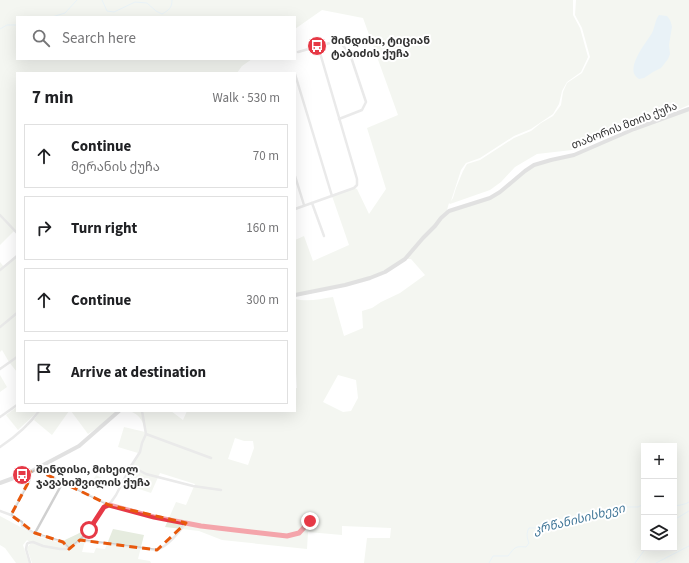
<!DOCTYPE html>
<meta charset="utf-8">
<style>
:root{--surface:#fff;--page:#f2f2f2;--text:#202124;--muted:#757577;--line:#e0e0e0}
body{margin:0;font-family:"Source Sans 3","Noto Sans Georgian",sans-serif;background:var(--page);color:var(--text)}
.controls{position:absolute;right:12px;bottom:12px;display:grid;overflow:hidden;border-radius:0px;box-shadow:0 4px 16px #0002}
.controls button{width:36px;height:36px;display:grid;place-items:center;padding:0;border:0;border-bottom:1px solid var(--line);background:var(--surface);color:var(--text);font:20px sans-serif}
.stop{position:absolute;width:12px;height:12px;margin:-9px;border:3px solid #e63946;border-radius:50%;background:#fff}
.stop.end{background:#e63946;border-color:#fff;box-shadow:0 1px 4px #0008}
.list{margin:0;padding:0;list-style:none}
h2{display:flex;justify-content:space-between;align-items:center;height:52px;margin:0;padding:0 16px;font-size:17px}
h2 small{font-size:13px;font-weight:400;color:var(--muted)}
.list li{display:grid;grid-template-columns:26px 1fr auto;gap:12px;align-items:center;box-sizing:border-box;height:64px;margin:0 8px 8px;padding:0 8px;border:1px solid var(--line);border-radius:0px}
.list b{display:block;font-size:15px;white-space:nowrap}
.list p{margin:0;font-size:13px;white-space:nowrap;color:var(--muted)}
.list em{font-size:13px;font-style:normal;color:var(--muted)}
.icon{flex:none;width:22px;height:22px;fill:none;stroke:currentColor;stroke-width:2;stroke-linecap:round;stroke-linejoin:round}
.map{position:relative;flex:none;width:689px;height:563px;overflow:hidden}
.search{position:absolute;background:var(--surface);box-shadow:0 4px 16px #0002;left:16px;top:16px;width:280px;height:44px;display:flex;align-items:center;gap:10px;box-sizing:border-box;padding:0 14px;border-radius:0px;color:var(--muted);font-size:15px}
.panel{position:absolute;background:var(--surface);box-shadow:0 4px 16px #0002;left:16px;top:72px;width:280px;height:340px;border-radius:0px}
.map>svg:first-child{display:block}
.green{fill:#e6ecdf;fill-rule:evenodd}
.water{fill:#cfe2ee}
.lines{fill:none;stroke-linecap:round;stroke-linejoin:round}
.stream{stroke:#cfe2ee;stroke-width:1}
.minor{stroke:#d0d0d0;stroke-width:2.5}
.secondary{stroke:#bdbdbd;stroke-width:4}
.route{stroke:#e63946;stroke-width:5}
.marked{fill:none;stroke:#e8590c;stroke-width:3;stroke-dasharray:8 5;stroke-linejoin:round}
.labels{text-anchor:middle;stroke-width:4;stroke-linejoin:round;paint-order:stroke}
.poi-label{font-size:11px;font-weight:bold;fill:#333;stroke:#fff;text-anchor:start}
.street-label{font-size:11px;fill:#333;stroke:#fff}
.water-label{font-size:12px;font-style:italic;fill:#3f7597;stroke:#fff}
</style>
<div class="map">
<svg width="689" height="563" viewBox="0 0 689 563">
<rect width="100%" height="100%" fill="#fff"/>
<!-- green -->
<g class="green">
<path d="M0,0h573v15l7,13 8,29 -7,15 -14,10 -5,9 -3,13 -6,10 -22,15 -17,7 -34,22 -14,5 -5,7 -10,31 2,-3 3,-10 7,-17 4,-7 13,-4 34,-22 17,-7 10,-8 12,-7 8,-11 2,-13 4,-9 15,-10 8,-16 -8,-29 -7,-13 1,-15h113v105l-23,10 -38,12 -42,18 -14,5 -35,4 -22,13 -14,15 -11,8 -40,14 -1,-1 -2,7 42,-11 45,-35 41,-10 114,-46v455h-325l3,-25h23l1,-10 -49,-2v9l-34,-3 -1,17 -85,-9 -23,-9 -34,-4 11,-25 10,3 9,-21 -35,-11 -9,20 -27,-9 14,-31 -20,-6 6,-20 21,5c-1,-10 -5,-17 -15,-21h41l12,9 4,-9h108v-23h2l-1,-15h-1v-74c13,3 25,0 38,-2l11,39 19,-8 -1,-17 10,-3 9,-6 19,-9 25,-18 -14,-16h-6l-35,19 -75,17v-55l9,-4 9,25 36,-16 -17,-49 22,-8 3,1 12,25 17,-25 -19,-61 31,-13 -35,-97 -41,-8 -27,19v-12h-278v42h235l-10,7 -5,7h-220v160l-2,-3 -15,15zM338,375l18,5 2,18 -7,13 -8,1 -20,-10zM235,438l9,3h9l1,7 -6,17 -20,-6zM644,446h30v102h-30z"/>
<polygon points="16,257 17,259 17,372 9,362 2,350 0,352 0,262 4,267"/>
<polygon points="0,375 7,387 0,392"/>
<polygon points="17,407 17,411 37,411 34,415 18,430 6,415"/>
<polygon points="40,411 69,411 52,435 34,420"/>
<polygon points="71,411 119,411 107,421 88,434"/>
<polygon points="96,475 102,478 96,490 90,487"/>
<path d="M0,516l39,21 21,6c7,-5 15,-7 23,-12l4,3 -5,18 12,1 2,-5 9,1 8,-20 31,6 -6,24 12,2 1,2h-119l-5,-15 3,-4h2l-5,-4 -4,5 6,18h-13l-11,-15 -5,-3z"/>
</g>
<!-- water -->
<path class="water" d="M659,15l8,1c3,3 4,6 5,11l-3,18 1,9 -2,5 -7,9 -8,4 -9,6 -5,1c-16,-9 7,-36 13,-46 3,-6 3,-13 7,-18z"/>
<g class="lines">
<!-- stream -->
<g class="stream">
<path d="M102,0l5,11 7,1 21,-10 12,1 9,8 6,3c7,-4 10,-6 10,-14"/>
<polyline points="52,17 65,13 77,0"/>
<polyline points="0,29 7,25 17,25"/>
<path d="M674,506c6,-1 10,-1 15,-4"/>
<polyline points="674,520 689,511"/>
<path d="M489,563l4,-7h15c7,-9 7,-10 18,-9l3,-4c-2,-5 -3,-10 0,-15h6l9,-2h9l4,-2 5,1 7,-3 15,-4 11,-5 7,-1h9l3,-3 7,-2h17l6,-3"/>
<polyline points="635,563 646,548"/>
<polyline points="656,563 689,546"/>
</g>
<!-- minor -->
<g class="minor">
<polyline points="298,52 337,41 340,42 350,54 366,102 362,110 339,119"/>
<polyline points="295,74 332,196"/>
<polyline points="295,176 304,205"/>
<polyline points="312,203 324,236"/>
<polyline points="295,209 354,188 357,185 357,179 318,46"/>
<polyline points="0,215 17,233"/>
<polyline points="0,270 17,256"/>
<polyline points="0,327 17,313"/>
<polyline points="0,369 17,357"/>
<polyline points="0,417 17,405"/>
<polyline points="146,434 211,458"/>
<path d="M0,447c15,-10 29,-22 39,-36"/>
<polyline points="131,466 146,474 193,486 221,490"/>
<polyline points="36,469 109,505 154,517 201,526 287,536 299,533 310,521"/>
<path d="M0,511l11,4 11,7v4c4,2 8,5 12,7 11,5 28,5 35,16"/>
<polyline points="11,515 29,481 30,473"/>
<polyline points="35,533 63,482"/>
<path d="M81,540l76,10c12,-5 21,-17 29,-27"/>
<polyline points="30,563 26,549 27,544 28,543 33,542 43,546 60,549 69,549 80,540 89,530 104,507 109,505 116,495 131,466 140,452 142,443 146,434 142,411"/>
</g>
<!-- secondary -->
<g class="secondary">
<polyline points="295,295 345,285 370,278 385,272 405,259 423,238 435,226 441,218 449,211 490,198 500,192 525,171 534,165 551,160 574,155 634,129 689,109"/>
<polyline points="0,483 30,472 79,446 119,411"/>
</g>
</g>
<g class="lines">
<!-- route -->
<polyline class="route" points="89,530 104,507 109,505 154,517 201,526 287,536 299,533 310,521"/>
</g>
<!-- marked area -->
<path d="M0 0H689V563H0ZM35,469l74,36 77,18 -29,27 -77,-10 -11,9 -6,-7 -28,-9 -24,-18 18,-34 1,-9z" fill="#fff" fill-opacity=".55" fill-rule="evenodd"/>
<path class="marked" d="M35,469l74,36 77,18 -29,27 -77,-10 -11,9 -6,-7 -28,-9 -24,-18 18,-34 1,-9z"/>
<!-- icons -->
<defs>
<symbol id="bus-disc" viewBox="-11 -11 22 22"><circle r="9.5" fill="#e63946" stroke="#fff"/><path d="M-5-6H5V4H4V6H2V4H-2V6H-4V4H-5ZM-3.5-4V0h7V-4ZM-3.5 1.2v1.5H-2V1.2ZM2 1.2v1.5H3.5V1.2Z" fill="#fff"/></symbol>
</defs>
<g fill-rule="evenodd">
<use href="#bus-disc" x="306" y="35" width="22" height="22"/>
<use href="#bus-disc" x="11" y="464" width="22" height="22"/>
</g>
<g class="labels">
<!-- poi labels -->
<g class="poi-label">
<text x="331" y="44">შინდისი, ტიციან<tspan x="331" dy="13">ტაბიძის ქუჩა</tspan></text>
<text x="36" y="473">შინდისი, მიხეილ<tspan x="36" dy="13">ჯავახიშვილის ქუჩა</tspan></text>
</g>
<!-- street labels -->
<g class="street-label">
<text transform="translate(624 125) rotate(-21)" y="4">თაბორის მთის ქუჩა</text>
</g>
<!-- water labels -->
<g class="water-label">
<text transform="translate(579 519) rotate(-14)" y="4">კრწანისისხევი</text>
</g>
</g>
</svg>
<div class="controls">
<button>+</button>
<button>−</button>
<button><svg class="icon" aria-label="layers" viewBox="0 0 24 24"><path d="M12 4l9 5-9 5-9-5zM3 14l9 5 9-5"/></svg></button>
</div>
<div class="stop" style="left:89px;top:530px"></div>
<div class="stop end" style="left:310px;top:521px"></div>
<div class="search"><svg class="icon" aria-label="search" viewBox="0 0 24 24"><circle cx="10" cy="10" r="6"/><path d="M15 15l6 6"/></svg>Search here</div>
<section class="panel">
<h2>7 min<small>Walk · 530 m</small></h2>
<ul class="list">
<li><svg class="icon" aria-label="ahead" viewBox="0 0 24 24"><path d="M12 20V5M6 11l6-6 6 6"/></svg><div><b>Continue</b><p>მერანის ქუჩა</p></div><em>70 m</em></li>
<li><svg class="icon" aria-label="right" viewBox="0 0 24 24"><path d="M7 20v-9h11M14 6l5 5-5 5"/></svg><div><b>Turn right</b></div><em>160 m</em></li>
<li><svg class="icon" aria-label="ahead" viewBox="0 0 24 24"><path d="M12 20V5M6 11l6-6 6 6"/></svg><div><b>Continue</b></div><em>300 m</em></li>
<li><svg class="icon" aria-label="arrive" viewBox="0 0 24 24"><path d="M6 21V4h12l-3 4 3 4H6"/></svg><div><b>Arrive at destination</b></div></li>
</ul>
</section>
</div>
